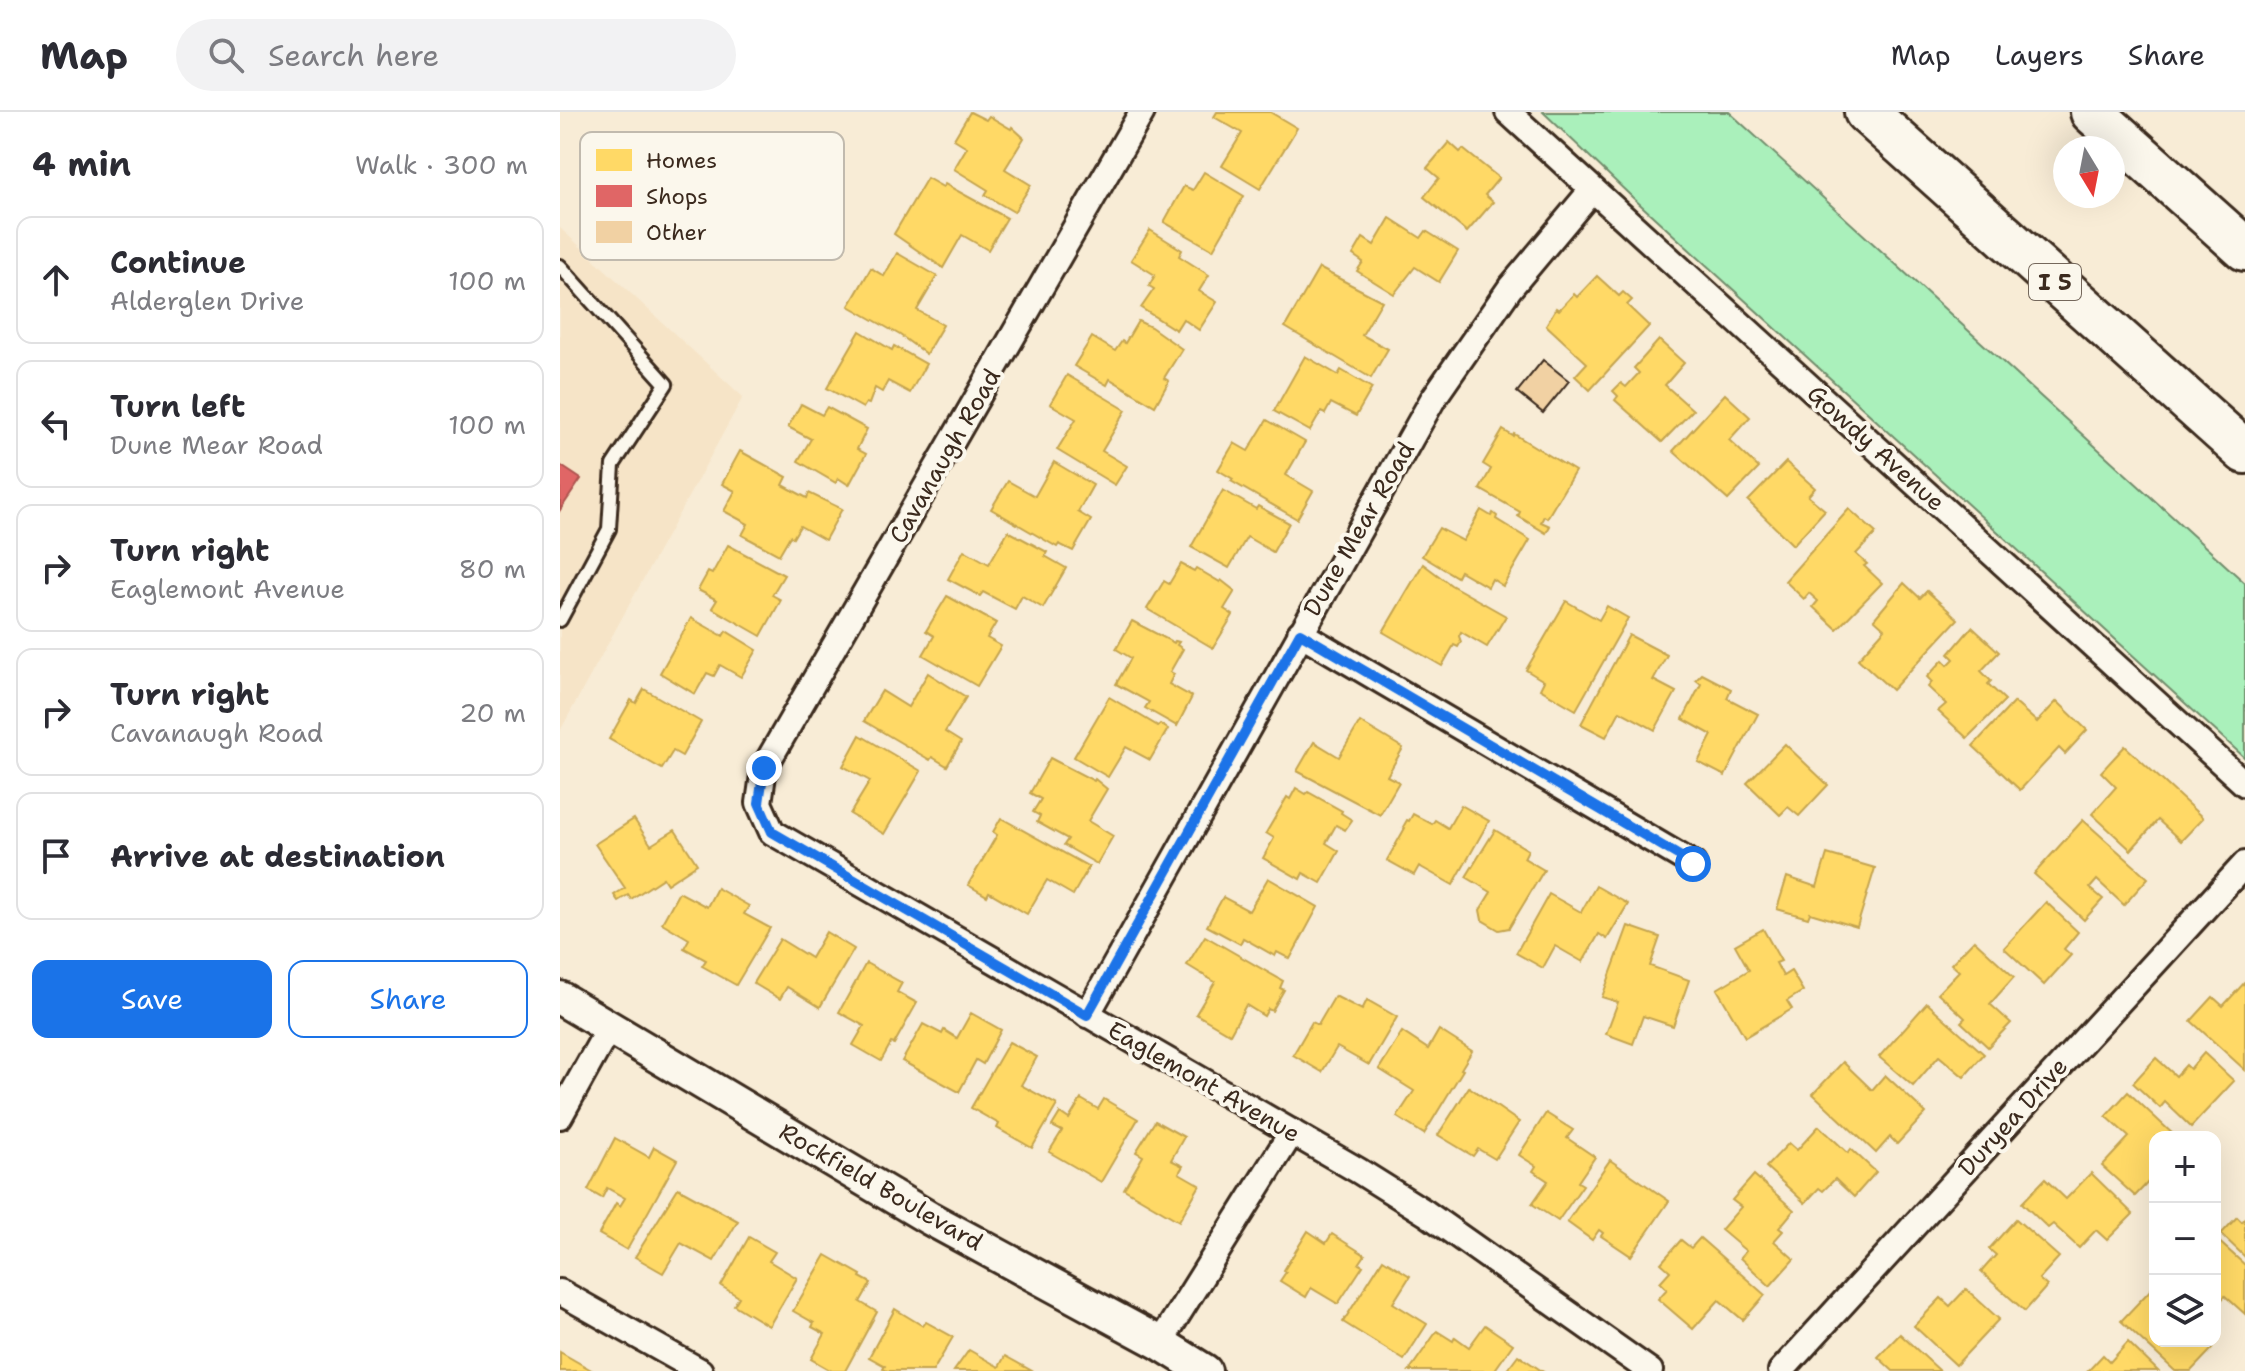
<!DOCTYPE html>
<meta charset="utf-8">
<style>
:root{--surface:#fff;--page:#f2f2f3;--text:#2b2b33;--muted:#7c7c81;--line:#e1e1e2;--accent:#1a73e8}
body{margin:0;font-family:"Shantell Sans",sans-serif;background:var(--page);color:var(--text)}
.controls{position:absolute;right:24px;bottom:24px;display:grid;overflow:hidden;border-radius:16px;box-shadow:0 8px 32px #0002}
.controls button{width:72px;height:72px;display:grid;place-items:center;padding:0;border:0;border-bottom:2px solid var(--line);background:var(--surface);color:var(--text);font:40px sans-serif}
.compass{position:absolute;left:1493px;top:24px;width:72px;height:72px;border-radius:50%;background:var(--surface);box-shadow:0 8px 32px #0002;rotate:170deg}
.stop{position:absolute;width:24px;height:24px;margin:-18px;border:6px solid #1a73e8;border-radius:50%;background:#fff}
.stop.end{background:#1a73e8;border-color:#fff;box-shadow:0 2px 8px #0008}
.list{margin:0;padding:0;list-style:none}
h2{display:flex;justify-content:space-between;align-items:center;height:104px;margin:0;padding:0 32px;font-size:34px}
h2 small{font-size:26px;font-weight:400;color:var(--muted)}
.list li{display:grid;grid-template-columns:52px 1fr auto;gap:24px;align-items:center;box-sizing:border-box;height:128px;margin:0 16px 16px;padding:0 16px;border:2px solid var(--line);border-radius:16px}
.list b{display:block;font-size:30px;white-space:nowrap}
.list p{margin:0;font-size:26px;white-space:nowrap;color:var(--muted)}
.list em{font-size:26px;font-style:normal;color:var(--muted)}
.actions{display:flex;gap:16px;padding:24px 32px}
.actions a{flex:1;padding:18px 0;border:2px solid var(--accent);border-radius:16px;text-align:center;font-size:28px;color:var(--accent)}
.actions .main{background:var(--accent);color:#fff}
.icon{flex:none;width:44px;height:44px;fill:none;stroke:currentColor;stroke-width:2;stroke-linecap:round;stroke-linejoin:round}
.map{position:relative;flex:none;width:1685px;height:1259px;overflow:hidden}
header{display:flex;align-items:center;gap:48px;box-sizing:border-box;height:112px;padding:0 40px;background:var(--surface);border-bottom:2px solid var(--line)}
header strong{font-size:38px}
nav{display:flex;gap:44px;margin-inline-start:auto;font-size:28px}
.search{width:560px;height:72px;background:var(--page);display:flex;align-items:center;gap:20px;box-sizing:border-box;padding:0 28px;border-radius:44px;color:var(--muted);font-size:30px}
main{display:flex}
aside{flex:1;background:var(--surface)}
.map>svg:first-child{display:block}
.built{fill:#f6e4c7}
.green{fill:#aaf0bb;stroke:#728d6c;stroke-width:2}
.homes{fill:#ffd966;stroke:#c4a450;stroke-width:2}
.shops{fill:#e06666;stroke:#ae5450;stroke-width:2}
.building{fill:#f1d1a3;stroke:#3b2a1e;stroke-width:2}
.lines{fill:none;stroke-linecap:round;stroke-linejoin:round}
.lane-casing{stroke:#3b2a1e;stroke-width:18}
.street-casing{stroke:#3b2a1e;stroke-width:30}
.secondary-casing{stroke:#3b2a1e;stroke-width:38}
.highway-casing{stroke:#3b2a1e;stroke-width:48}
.lane{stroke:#fbf7ec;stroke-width:12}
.street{stroke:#fbf7ec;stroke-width:24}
.secondary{stroke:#fbf7ec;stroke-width:32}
.highway{stroke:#fbf7ec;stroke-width:42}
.route{stroke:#1a73e8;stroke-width:10}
.labels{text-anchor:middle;stroke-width:8;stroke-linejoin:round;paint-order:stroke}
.shield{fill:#fbf7ec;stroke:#75685c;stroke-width:2}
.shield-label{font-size:22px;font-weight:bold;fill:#3b2a1e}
.street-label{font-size:24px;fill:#3b2a1e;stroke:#fbf7ec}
.key{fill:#fbf7ec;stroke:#c1baae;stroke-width:2}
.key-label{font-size:22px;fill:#3b2a1e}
</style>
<header>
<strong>Map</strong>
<div class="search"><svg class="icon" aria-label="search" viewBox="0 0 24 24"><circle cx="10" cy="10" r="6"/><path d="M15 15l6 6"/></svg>Search here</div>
<nav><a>Map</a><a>Layers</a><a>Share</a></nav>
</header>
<main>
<aside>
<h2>4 min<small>Walk · 300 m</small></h2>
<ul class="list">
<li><svg class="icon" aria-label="ahead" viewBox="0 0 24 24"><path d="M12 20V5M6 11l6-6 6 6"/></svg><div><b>Continue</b><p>Alderglen Drive</p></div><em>100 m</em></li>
<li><svg class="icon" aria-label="left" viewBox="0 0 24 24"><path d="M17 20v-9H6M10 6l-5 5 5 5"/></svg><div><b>Turn left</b><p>Dune Mear Road</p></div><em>100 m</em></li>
<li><svg class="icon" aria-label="right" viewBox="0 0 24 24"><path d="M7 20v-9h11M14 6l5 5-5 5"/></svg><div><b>Turn right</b><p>Eaglemont Avenue</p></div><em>80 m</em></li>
<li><svg class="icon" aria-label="right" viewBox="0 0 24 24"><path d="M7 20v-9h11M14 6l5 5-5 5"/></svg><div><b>Turn right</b><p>Cavanaugh Road</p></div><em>20 m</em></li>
<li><svg class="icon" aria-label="arrive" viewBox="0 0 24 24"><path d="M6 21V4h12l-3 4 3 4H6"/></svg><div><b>Arrive at destination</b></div></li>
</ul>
<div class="actions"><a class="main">Save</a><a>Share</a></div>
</aside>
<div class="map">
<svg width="1685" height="1259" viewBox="0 0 1685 1259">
<rect width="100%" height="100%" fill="#f8ecd6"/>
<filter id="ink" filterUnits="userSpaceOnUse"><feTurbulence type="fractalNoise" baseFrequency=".0125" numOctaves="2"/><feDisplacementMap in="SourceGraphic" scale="16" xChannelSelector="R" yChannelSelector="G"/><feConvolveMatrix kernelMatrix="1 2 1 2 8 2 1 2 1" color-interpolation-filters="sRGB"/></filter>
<g filter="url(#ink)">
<!-- built -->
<polygon class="built" points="0,116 183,285 0,619"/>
<!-- green -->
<polygon class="green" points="983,0 1169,0 1685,471 1685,646 1072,85"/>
<!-- homes -->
<g class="homes">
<polygon points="410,0 426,8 429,4 451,17 452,15 464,26 445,57 471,73 454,100 425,83 428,78 394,57 407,35 394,27"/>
<polygon points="657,0 710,0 737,16 700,77 662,54 682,21 654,5"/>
<polygon points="889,30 900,40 903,37 939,66 925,83 933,90 907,120 864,85 879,66 867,56"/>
<polygon points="644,60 684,84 653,138 604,110 624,74 633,78"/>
<polygon points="367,66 383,75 385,72 447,106 428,138 402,123 383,156 334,122"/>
<polygon points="830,106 861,126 866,119 898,139 879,170 855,155 834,182 797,159 803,150 793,143 803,126 814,133"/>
<polygon points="590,118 622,138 619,144 649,163 639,179 657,190 639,218 623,207 616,218 581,196 594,177 589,174 595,163 571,148"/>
<polygon points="337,141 377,164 357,198 383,213 366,242 340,223 289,194 311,156 324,164"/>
<polygon points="759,156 822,189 802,223 828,237 811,266 725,215"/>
<polygon points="1037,164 1059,184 1063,180 1072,188 1067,193 1089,214 1030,278 1015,264 1027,251 986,213 996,196 999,198 1014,182 1017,185"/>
<polygon points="578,209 591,215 622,237 604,266 609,269 595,294 550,267 547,273 514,254 532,225 555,239 562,229 565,231"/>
<polygon points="300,219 332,238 334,234 366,252 350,281 328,269 322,280 315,276 309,292 306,291 303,296 267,276"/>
<polygon points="1099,228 1124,251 1105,273 1133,298 1102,330 1055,288 1058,284 1053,279 1061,271 1066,275 1079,261 1074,256"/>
<polygon points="745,244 778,263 781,258 812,276 796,304 771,291 765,302 761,300 750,319 714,299"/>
<polygon points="507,263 566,298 542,339 567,354 555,373 497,338 516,307 490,292"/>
<polygon points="1165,282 1190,305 1169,328 1199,356 1168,388 1113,339"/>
<polygon points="241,292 262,303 267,295 307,317 297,337 306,342 289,373 278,366 276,371 238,349 251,327 228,315"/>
<polygon points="707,308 745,330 726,363 753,379 737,407 671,369 673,367 658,358 674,331 688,339"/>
<polygon points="943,318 953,324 954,322 1015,359 987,406 984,404 981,410 990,414 986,421 958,404 960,400 920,377 931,357 923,352"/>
<polygon points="180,339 227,365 223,373 247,386 249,381 282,397 265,428 240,414 233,426 230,424 219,443 182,423 188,412 164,399 175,379 162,372"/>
<polygon points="494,350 533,373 518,400 531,408 513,439 499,432 497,435 431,397 448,369 475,384"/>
<polygon points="1226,350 1255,376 1248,384 1265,398 1233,433 1188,389"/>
<polygon points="663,378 696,397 698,394 729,411 713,440 687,425 669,456 631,435"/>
<polygon points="1289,397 1316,421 1296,442 1307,452 1304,454 1322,471 1277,517 1253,495 1258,489 1249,481 1244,487 1225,469"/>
<polygon points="921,398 931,404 933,401 937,404 936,407 970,428 943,474 932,467 928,475 900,459 897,465 862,444 879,416 903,429"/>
<polygon points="448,419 487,440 485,444 506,456 483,496 462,484 455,497 423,480 420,484 388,467 404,438 429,452"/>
<polygon points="168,433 224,463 212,483 221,488 201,524 152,496 157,488 138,478 148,460 152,462"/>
<polygon points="621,452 634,459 636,456 660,470 661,468 675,479 664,497 673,503 653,536 587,497 604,469 609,472"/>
<polygon points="863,452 891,473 946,504 927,535 901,520 899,524 901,530 898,535 894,533 882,554 823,520"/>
<polygon points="1344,471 1360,486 1367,479 1398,507 1332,578 1298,547 1325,517 1314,507"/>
<polygon points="387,484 436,511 427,526 441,534 417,574 363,543 374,524 366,519"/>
<polygon points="1006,489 1039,508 1047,494 1068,506 1016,598 980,577 984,569 966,558"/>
<polygon points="131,506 163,524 166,519 197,538 181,565 160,553 154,564 147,561 135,582 100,561"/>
<polygon points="572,509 614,531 615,529 619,530 617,533 623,537 610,560 614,562 609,572 632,585 617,614 585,596 589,590 556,572 571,546 556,537"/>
<polygon points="1412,515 1439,540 1421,559 1431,569 1428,572 1445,588 1407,626 1378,599 1386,592 1368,575 1372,570 1367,565 1383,548 1388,553 1394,547 1389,542"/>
<polygon points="1069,523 1107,543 1093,568 1116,580 1095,618 1060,599 1046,625 1021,612"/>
<polygon points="368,561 406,585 385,620 401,630 387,654 372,645 370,648 304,609 322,579 348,595"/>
<polygon points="1142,562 1171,577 1167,586 1198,602 1165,664 1138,650 1152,623 1123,607 1141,572 1136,568"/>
<polygon points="84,577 141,610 122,644 113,639 102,657 49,627 71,588 76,591"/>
<polygon points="549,585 598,614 600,612 608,617 590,648 566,635 548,665 514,645"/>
<polygon points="1497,589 1527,618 1505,642 1499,636 1460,678 1413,634 1454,590 1477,610"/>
<polygon points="800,610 843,636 827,664 839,670 820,703 737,659 754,630 779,645"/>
<polygon points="300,623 361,659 324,722 290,702 310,669 283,654"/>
<polygon points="1225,632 1268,673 1239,704 1228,695 1220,703 1187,671"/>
<polygon points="1565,634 1643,706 1621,729 1598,708 1571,738 1532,702 1556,675 1541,660"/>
<polygon points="490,646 534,669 535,667 547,677 528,709 553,724 537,752 504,733 508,727 477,710 480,704 473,700 481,687 470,681"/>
<polygon points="736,676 746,682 748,680 782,699 781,701 792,708 785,718 776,713 766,731 779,739 761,771 743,761 740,767 703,746 714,726 706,721 727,685 730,687"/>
<polygon points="901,693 929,709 893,773 859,754 854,763 827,748 845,716 843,715 847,708 849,709 853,702 872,712 875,708 888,716"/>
<polygon points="441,706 529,755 513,783 487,768 467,802 429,780 427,784 408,773 437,723 433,720"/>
<polygon points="74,707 91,733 115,718 137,752 107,772 103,766 71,787 68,783 58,789 54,783 65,776 35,732"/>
<polygon points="1523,708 1588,766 1564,793 1537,768 1530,776 1543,787 1524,808 1474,762"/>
<polygon points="935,718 968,738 964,746 984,758 949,816 939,818 922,808 920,798 931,780 906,765"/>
<polygon points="1267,742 1315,756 1297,815 1250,801 1248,806 1217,797 1227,765 1257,775"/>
<polygon points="708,766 758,795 730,847 717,840 715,844 683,826 680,832 647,814 663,785 689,799"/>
<polygon points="1036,774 1068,792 1047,827 1039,822 1023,850 995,834 983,856 956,841 989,782 1021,800"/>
<polygon points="157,776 189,794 184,802 210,816 176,873 142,854 146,848 124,836 129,827 102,811 119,780 147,795"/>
<polygon points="1486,790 1518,820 1504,837 1511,843 1484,873 1444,836"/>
<polygon points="1068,814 1100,825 1090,854 1129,868 1113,914 1083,904 1073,932 1046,922 1058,890 1042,885"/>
<polygon points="1203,817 1221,849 1216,851 1223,864 1231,859 1243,879 1227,889 1232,897 1185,925 1157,877 1189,858 1175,833"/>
<polygon points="266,820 294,837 260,895 227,875 220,887 193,871 220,827 251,846"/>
<polygon points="645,824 723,869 720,876 724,878 712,899 708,897 704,904 686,893 670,922 636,902 655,870 627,853"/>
<polygon points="1414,828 1454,865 1430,892 1451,911 1428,935 1401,910 1405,906 1378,881 1399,859 1391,852"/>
<polygon points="306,851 342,871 337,880 357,891 334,932 331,931 321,949 293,933 304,914 279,900"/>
<polygon points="1685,870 1685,958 1631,909 1653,885 1663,894"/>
<polygon points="775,884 802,898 807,888 837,905 809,953 777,935 762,960 733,943 752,910 758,913"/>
<polygon points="1367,891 1424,942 1404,965 1379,944 1353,974 1319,945"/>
<polygon points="411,901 441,918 423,952 416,948 399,980 342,949 363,912 382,922 384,918 397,926"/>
<polygon points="879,918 912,939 901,957 903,958 864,1022 837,1005 854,979 819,957 842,920 868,937"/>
<polygon points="449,930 477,945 461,973 497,993 472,1036 437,1016 439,1012 411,996"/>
<polygon points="1644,941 1674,969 1631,1015 1605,990 1600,996 1573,971 1596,946 1616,964 1626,953 1630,957"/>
<polygon points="1283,950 1312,978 1325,963 1366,1001 1337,1032 1330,1025 1316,1041 1253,982"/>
<polygon points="909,975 959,1010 935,1047 918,1037 913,1044 878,1023"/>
<polygon points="1568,980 1616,1025 1595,1025 1595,1063 1575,1084 1542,1054 1569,1025 1546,1004"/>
<polygon points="521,987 538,997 544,987 578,1007 541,1070 489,1040 502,1019 492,1014 500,1001 509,1007"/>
<polygon points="986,1001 1013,1018 1007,1026 1035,1045 1018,1070 1023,1073 998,1109 972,1092 988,1069 973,1059 976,1054 959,1043"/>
<polygon points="595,1009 624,1025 611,1048 623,1054 619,1061 640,1073 619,1109 564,1077 583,1044 576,1040"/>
<polygon points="1259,1014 1288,1041 1291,1037 1316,1060 1294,1085 1275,1067 1263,1079 1259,1076 1245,1091 1206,1055 1229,1031 1237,1038"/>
<polygon points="55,1026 89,1045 94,1035 117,1048 67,1138 39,1122 56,1091 60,1094 65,1086 47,1076 42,1086 28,1078"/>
<polygon points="1050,1048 1109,1089 1071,1144 1041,1124 1043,1121 1039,1118 1032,1128 1007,1110"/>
<polygon points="1531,1061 1573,1102 1547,1128 1536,1118 1519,1136 1493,1112 1488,1116 1462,1091 1485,1067 1506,1087"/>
<polygon points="1194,1063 1234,1098 1219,1116 1223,1119 1214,1129 1234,1147 1210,1174 1180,1146 1186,1139 1161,1118 1181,1095 1172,1088"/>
<polygon points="118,1076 178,1109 154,1149 121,1131 103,1161 75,1145"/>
<polygon points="1677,1105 1682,1110 1685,1106 1685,1145 1661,1122"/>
<polygon points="1456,1107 1499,1145 1479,1167 1487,1174 1465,1199 1421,1160 1436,1143 1429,1137"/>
<polygon points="748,1119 766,1131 772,1122 805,1143 799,1152 803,1154 778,1192 751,1176 746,1185 720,1169 726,1160 724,1158"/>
<polygon points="189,1125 215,1140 209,1149 237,1166 209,1214 174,1193 179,1185 161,1174"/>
<polygon points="1140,1126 1205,1183 1183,1208 1159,1188 1133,1217 1098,1187 1107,1177 1100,1170 1110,1159 1101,1151 1121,1128 1131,1136"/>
<polygon points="1655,1126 1685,1153 1685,1202 1665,1184 1655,1195"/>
<polygon points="266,1143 301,1163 300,1165 311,1171 300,1190 317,1200 285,1259 272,1259 251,1247 265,1222 252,1215 254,1211 233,1199"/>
<polygon points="823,1147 850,1164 833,1191 867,1212 844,1248 783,1210"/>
<polygon points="1595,1173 1595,1229 1643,1229 1652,1237 1631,1259 1615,1259 1561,1209"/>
<polygon points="1406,1177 1439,1207 1396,1253 1354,1214 1381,1186 1390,1194"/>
<polygon points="335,1197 363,1214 366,1210 393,1225 373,1259 327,1259 323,1257 325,1254 309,1245"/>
<polygon points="925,1213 953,1232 934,1259 849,1259 877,1219 893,1229 895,1225 909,1235"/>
<polygon points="1340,1222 1380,1259 1333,1259 1318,1245"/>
<polygon points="1568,1230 1598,1259 1528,1259 1543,1243 1550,1250"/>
<polygon points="409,1238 439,1255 445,1244 472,1259 394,1259"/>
<polygon points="0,1240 33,1259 0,1259"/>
<polygon points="958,1243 982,1259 946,1259"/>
</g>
<!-- shops -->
<polygon class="shops" points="0,353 21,367 0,398"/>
<!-- building -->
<polygon class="building" points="983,248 1009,269 983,301 957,280"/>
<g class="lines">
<defs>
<polyline id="lane" points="0,154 106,272 53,353 49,417 0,508"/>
<g id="street">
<polyline points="582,0 204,656 199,691 212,720 799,1059 866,1101 1090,1259"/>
<polyline points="948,0 1685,672"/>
<polyline points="740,521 1133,752"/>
<polyline points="527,903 873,287 950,176 1032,78"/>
<polyline points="0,1004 50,914"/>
<polyline points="0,1180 140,1259"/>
<polyline points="600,1231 732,1020"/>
<polyline points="1221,1259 1685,752"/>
</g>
<polyline id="secondary" points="0,886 369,1106 600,1231 645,1259"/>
<g id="highway">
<polyline points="1306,0 1685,340"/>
<polyline points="1532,0 1685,137"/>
</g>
</defs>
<!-- lane casing -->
<use href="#lane" class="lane-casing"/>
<!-- street casing -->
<use href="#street" class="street-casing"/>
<!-- secondary casing -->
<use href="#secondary" class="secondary-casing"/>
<!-- highway casing -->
<use href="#highway" class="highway-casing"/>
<!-- lane -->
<use href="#lane" class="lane"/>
<!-- street -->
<use href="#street" class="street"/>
<!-- secondary -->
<use href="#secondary" class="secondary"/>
<!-- highway -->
<use href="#highway" class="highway"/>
</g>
</g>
<g class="lines" filter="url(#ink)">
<!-- route -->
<polyline class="route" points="204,656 199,691 212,720 527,903 740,521 1133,752"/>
</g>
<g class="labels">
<!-- shield labels -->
<rect class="shield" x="1469" y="152" width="52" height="36" rx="6"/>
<g class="shield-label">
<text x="1495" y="178">I 5</text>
</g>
<!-- street labels -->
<g class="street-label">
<text transform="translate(1316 336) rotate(42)" y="8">Gowdy Avenue</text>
<text transform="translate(385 344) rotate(-60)" y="8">Cavanaugh Road</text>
<text transform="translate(799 417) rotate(-60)" y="8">Dune Mear Road</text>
<text transform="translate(644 970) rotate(30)" y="8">Eaglemont Avenue</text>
<text transform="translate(1453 1005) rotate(-48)" y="8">Duryea Drive</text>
<text transform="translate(321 1075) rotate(30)" y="8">Rockfield Boulevard</text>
</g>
</g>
<!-- legend -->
<rect x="20" y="20" width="264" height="128" rx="12" class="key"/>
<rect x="36" y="37" width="36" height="22" fill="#ffd966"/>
<rect x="36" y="73" width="36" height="22" fill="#e06666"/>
<rect x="36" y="109" width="36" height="22" fill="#f1d1a3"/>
<g class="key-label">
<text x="86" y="56">Homes</text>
<text x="86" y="92">Shops</text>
<text x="86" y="128">Other</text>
</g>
</svg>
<div class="controls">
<button>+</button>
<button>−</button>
<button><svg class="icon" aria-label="layers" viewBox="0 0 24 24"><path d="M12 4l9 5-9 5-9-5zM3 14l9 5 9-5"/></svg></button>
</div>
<svg class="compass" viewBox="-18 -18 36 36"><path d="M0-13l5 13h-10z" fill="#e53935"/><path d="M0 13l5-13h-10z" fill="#7c7c81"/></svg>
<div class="stop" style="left:1133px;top:752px"></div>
<div class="stop end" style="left:204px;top:656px"></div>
</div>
</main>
